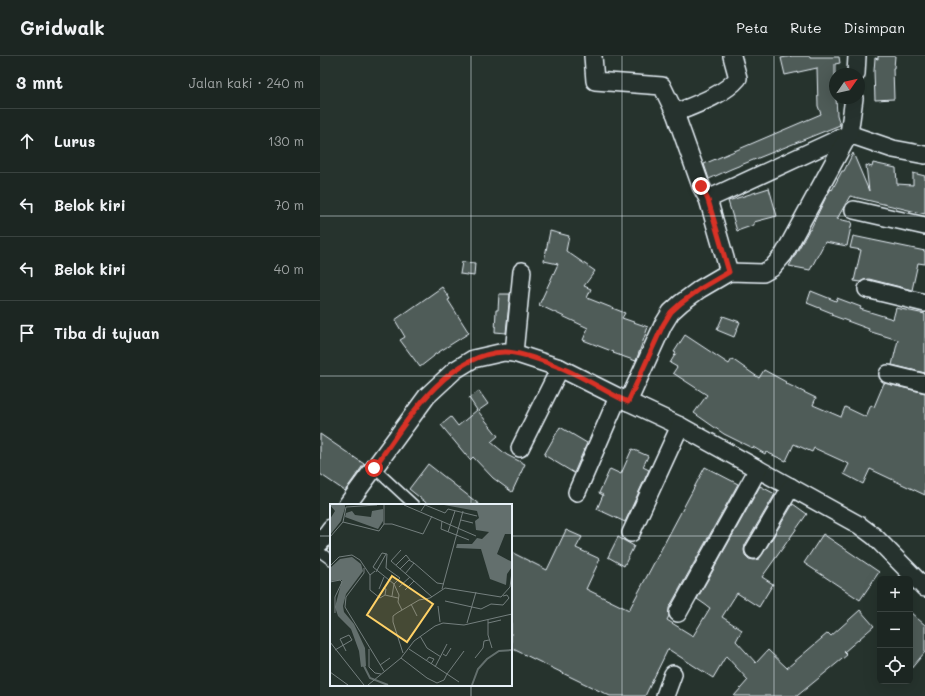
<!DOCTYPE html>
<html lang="id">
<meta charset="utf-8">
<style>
:root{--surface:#1c2622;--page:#252e2a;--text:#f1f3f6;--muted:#a0a5a5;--line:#3a4340}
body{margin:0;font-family:Mali,sans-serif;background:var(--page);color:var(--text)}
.controls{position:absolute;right:12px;bottom:12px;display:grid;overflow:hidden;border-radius:6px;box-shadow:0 4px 16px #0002}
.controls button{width:36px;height:36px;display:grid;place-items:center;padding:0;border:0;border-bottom:1px solid var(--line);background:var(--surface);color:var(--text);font:20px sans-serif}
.compass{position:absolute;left:509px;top:12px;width:36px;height:36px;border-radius:50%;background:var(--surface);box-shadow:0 4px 16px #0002;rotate:56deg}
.stop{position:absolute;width:12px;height:12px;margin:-9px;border:3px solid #d93025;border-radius:50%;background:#fff}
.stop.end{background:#d93025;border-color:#fff;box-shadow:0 1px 4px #0008}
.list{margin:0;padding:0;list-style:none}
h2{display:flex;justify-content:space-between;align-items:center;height:52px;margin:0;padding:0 16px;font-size:17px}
h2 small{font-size:13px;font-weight:400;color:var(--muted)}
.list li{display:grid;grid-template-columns:26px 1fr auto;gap:12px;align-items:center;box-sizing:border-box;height:64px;padding:0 16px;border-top:1px solid var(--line)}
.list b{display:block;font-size:15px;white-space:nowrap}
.list em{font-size:13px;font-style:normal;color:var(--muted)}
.icon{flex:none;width:22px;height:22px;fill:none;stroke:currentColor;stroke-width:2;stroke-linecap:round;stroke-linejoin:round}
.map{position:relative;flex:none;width:605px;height:640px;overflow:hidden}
header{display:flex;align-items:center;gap:24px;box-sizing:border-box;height:56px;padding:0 20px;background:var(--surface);border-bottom:1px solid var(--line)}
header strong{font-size:19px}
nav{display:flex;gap:22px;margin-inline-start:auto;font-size:14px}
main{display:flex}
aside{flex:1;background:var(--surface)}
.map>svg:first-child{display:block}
.building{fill:#505c59;stroke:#e8f1f8}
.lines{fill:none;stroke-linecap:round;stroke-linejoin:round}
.service-casing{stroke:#e8f1f8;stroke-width:12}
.minor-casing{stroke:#e8f1f8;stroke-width:20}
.service{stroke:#26332d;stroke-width:9}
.minor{stroke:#26332d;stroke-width:17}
.route{stroke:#d93025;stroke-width:5}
.grid{fill:none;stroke:#e8f1f8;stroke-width:1;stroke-opacity:0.55}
.inset-river{fill:none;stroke:#636f6d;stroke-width:2}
.inset-road{fill:none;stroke:#747f7e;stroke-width:1}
.view{fill:#ffd166;fill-opacity:0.15;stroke:#ffd166;stroke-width:2}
.inset-edge{fill:none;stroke:#e8f1f8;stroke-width:2}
</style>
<header>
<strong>Gridwalk</strong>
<nav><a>Peta</a><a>Rute</a><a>Disimpan</a></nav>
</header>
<main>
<aside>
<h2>3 mnt<small>Jalan kaki · 240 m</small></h2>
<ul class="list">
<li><svg class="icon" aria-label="ahead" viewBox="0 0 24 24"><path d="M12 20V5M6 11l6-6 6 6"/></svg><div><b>Lurus</b></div><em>130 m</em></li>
<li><svg class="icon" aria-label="left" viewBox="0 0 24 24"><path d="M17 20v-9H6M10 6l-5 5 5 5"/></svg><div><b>Belok kiri</b></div><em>70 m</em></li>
<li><svg class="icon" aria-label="left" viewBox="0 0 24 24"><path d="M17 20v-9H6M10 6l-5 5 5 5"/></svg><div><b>Belok kiri</b></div><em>40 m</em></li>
<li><svg class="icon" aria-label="arrive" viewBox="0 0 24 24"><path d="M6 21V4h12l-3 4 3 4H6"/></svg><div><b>Tiba di tujuan</b></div></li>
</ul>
</aside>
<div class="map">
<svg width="605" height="640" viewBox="0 0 605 640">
<rect width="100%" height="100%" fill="#26332d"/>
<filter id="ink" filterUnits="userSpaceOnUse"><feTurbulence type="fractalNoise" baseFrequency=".025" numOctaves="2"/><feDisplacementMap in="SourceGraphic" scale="8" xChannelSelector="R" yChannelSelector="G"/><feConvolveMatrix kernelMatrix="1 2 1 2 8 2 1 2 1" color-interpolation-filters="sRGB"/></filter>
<g filter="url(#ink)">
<!-- building -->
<g class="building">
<polygon points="472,0 490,0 490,1 519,1 520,7 515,8 515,42 516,42 517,59 520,69 411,113 389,123 384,108 501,58 498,50 497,12 465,19 461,2"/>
<polygon points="558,0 575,0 574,12 573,12 574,43 555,44 554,15 555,2 558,3"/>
<polygon points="533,97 549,135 546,109 552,111 553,107 576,112 577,128 593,129 593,117 605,120 605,158 530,140 517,163 532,166 527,190 505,186 490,214 469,210 489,174 490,174 506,141 511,133 512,134 522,115 524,115"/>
<polygon points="449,132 457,160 434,166 434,169 417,175 408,145"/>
<polygon points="230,175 249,180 246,195 275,215 264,230 271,233 267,242 305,257 302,262 328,271 316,305 293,297 294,296 263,284 268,272 219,249 238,208 224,205"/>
<polygon points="533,180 605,195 605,208 598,207 592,234 549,223 544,224 540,226 534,225 541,194 530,192"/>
<polygon points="142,206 155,207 154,220 140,218"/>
<polygon points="122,231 130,243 128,244 149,277 114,299 114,300 100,311 80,284 85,281 75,264"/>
<polygon points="491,235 516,245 517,242 541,251 540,253 573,263 576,252 605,258 605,317 572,309 578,284 548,275 549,273 511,259 512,257 487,247"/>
<polygon points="179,238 190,238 186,277 175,276 176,254 178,254"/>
<polygon points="403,260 420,266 414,281 397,274"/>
<polygon points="365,279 409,308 412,303 439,322 444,314 466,326 465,327 496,342 493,349 521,361 525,351 546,361 551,349 554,351 564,327 605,337 605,439 550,413 543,428 524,418 529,408 494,392 492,396 474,388 466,405 446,396 445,398 433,391 432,392 404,378 374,357 387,339 353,317 357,311 350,307 356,297 354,296"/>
<polygon points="159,335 168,348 158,355 178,380 171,386 187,399 205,408 192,436 173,422 153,401 150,404 121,369 131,361 138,370 157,354 149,342"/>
<polygon points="240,371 267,387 254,417 224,399"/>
<polygon points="0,378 44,408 25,435 0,418"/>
<polygon points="312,393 328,400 323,411 329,414 305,466 277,453 283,439 279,437 290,413 301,418"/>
<polygon points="108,408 160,449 109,449 89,433"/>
<polygon points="385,411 418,428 349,552 349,560 347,564 373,580 390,552 377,543 440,430 455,438 425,489 424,494 425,499 429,503 434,504 439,503 442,499 473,448 487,458 442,521 453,528 439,551 417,537 402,561 422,574 416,585 436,607 448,594 467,612 508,577 511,580 540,554 554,570 524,596 527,599 477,640 414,640 428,624 406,600 393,622 348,593 325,640 290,640 191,592 191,496 227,514 246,474 262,481 256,492 280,503 266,533 309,554"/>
<polygon points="503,478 559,516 540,544 484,507"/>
<polygon points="298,481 314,490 304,510 288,501"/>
<polygon points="590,556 605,569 605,596 590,614"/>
</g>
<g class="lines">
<defs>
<g id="service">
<polyline points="54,412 94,449"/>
<polyline points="0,496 11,504"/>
</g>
<g id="minor">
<polyline points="273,0 275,25 342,30 355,57"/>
<polyline points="536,18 537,0"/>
<polyline points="388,143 529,78 573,93 605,99"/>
<polyline points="534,154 605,170"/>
<path d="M409,216l-21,-73 -7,-13 -26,-73c20,-8 49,-18 63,-35l-6,-22"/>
<polyline points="547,233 605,247"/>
<polyline points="194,297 202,215"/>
<polyline points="568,318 605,327"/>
<polyline points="308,346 343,269 351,256 361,247 380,233 409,216 443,217 452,212 464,198 529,78 534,42"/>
<polyline points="200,392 240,312"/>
<polyline points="257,436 298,341"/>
<polyline points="27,449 107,340 135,314 153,303 184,296 194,297 240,312 298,341 360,370 539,469 555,481 605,532"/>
<polyline points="311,477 360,370"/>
<polyline points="0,487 11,472"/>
<polyline points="434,494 471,431"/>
<polyline points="358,557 438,413"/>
<polyline points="345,640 353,618"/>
</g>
</defs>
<!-- service casing -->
<use href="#service" class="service-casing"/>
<!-- minor casing -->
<use href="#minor" class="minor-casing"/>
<!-- service -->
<use href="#service" class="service"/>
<!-- minor -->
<use href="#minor" class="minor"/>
</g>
</g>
<g class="lines" filter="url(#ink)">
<!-- route -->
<path class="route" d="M54,412c30,-43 71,-114 130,-116 14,-1 42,10 55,15 24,9 46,25 69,35l35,-77 8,-13 10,-9 19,-14 29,-17 -21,-72 -7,-14"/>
</g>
<!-- grid -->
<path class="grid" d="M151,0v449M302,0v640M454,0v640M0,160h605M0,320h605M0,480h11M191,480h414M151,629v11"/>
<!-- overview -->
<g transform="translate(10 448)">
<rect width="182" height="182" fill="#26332d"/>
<path d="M0,1h15v3l-4,13 -11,14v-16l5,-8zM114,1h68v29h-7l-8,20 15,8v5l-5,7 -1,11 -16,-6 -9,-30 -25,-1 1,-4h15l5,-6 5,1 7,-7 -13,-2 -1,-9 4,-3 -2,-7zM53,5v12l-5,8 -33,-12 1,-4 6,-2 3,4 16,2 1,-6zM22,53l9,7 2,7 -17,23 -3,12 1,6 10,12 11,24 1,18 -5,1 -2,-16 -8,-22 -13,-13 -3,-9 7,-27 -12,1v-13l10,-9z" fill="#636f6d"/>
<path class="inset-river" d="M33,160l7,14 18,7M142,181l6,-16 9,-10 12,-8 13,-1"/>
<path class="inset-road" d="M47,1l-31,2 -3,15 36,9 5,-7v-19M74,1l72,31M91,7l4,-6 20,8 3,-4 29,7M131,16l12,3M112,17l-1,8 28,11M54,20h8l31,10 9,-18M118,28l7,-21M0,33l13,-15M71,46l-10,11 23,20M66,61l10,-10 4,5M0,62l9,-9 13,-2 8,5 10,15M34,64v5l-18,24 -1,10 39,64M70,65l9,-9 5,3M45,67l-5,4v15l10,8 5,-3M46,68l10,-18M75,70l9,-11 23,20 7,1M0,78l10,-2 2,2 -7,15v16M69,83l11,-10M53,84l3,1 -1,6 13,3M49,85l5,-12M112,85l21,-78M75,86l9,-9 18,16M62,92l2,-12 6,-6 -14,-10 1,-14 -5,-1 -9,14 21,17 5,11 -1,7 4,8M115,97l36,8 10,-5 12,1 6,-7 -2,-3 -4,1M81,100l6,12M108,102l2,16M158,116v15l4,13M137,119l9,-31M158,119l13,-3M90,132l7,12 14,9M0,138l34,43M39,145v18l6,6 6,1M5,146l17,-10M16,147l-6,-12 9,-4 3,5M73,149l-10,-31v-6l4,-3 22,-13 11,-2 15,-10 56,9 9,-10 2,-15M113,150l3,2 5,-8M71,154l26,20 10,5 7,-3 3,-6 -38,-25M145,154l8,-10 1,-7 5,-1M96,157l3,-4 5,2 -3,5M50,161l10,-7M105,163l12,-23M0,168l18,13M129,178l-12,-8 17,-23M38,181l33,-27 13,-17 21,-15 8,-3 21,2 48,-11"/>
<path class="view" d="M62,72l41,28 -26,38 -40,-27z"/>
<rect width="182" height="182" class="inset-edge"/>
</g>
</svg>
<div class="controls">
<button>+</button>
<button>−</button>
<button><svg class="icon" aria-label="locate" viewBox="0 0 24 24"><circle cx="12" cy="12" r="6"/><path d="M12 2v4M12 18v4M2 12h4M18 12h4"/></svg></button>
</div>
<svg class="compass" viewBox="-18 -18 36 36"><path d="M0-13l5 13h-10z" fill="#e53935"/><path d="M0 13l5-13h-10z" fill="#a0a5a5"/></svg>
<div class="stop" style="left:54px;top:412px"></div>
<div class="stop end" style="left:381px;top:130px"></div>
</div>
</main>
